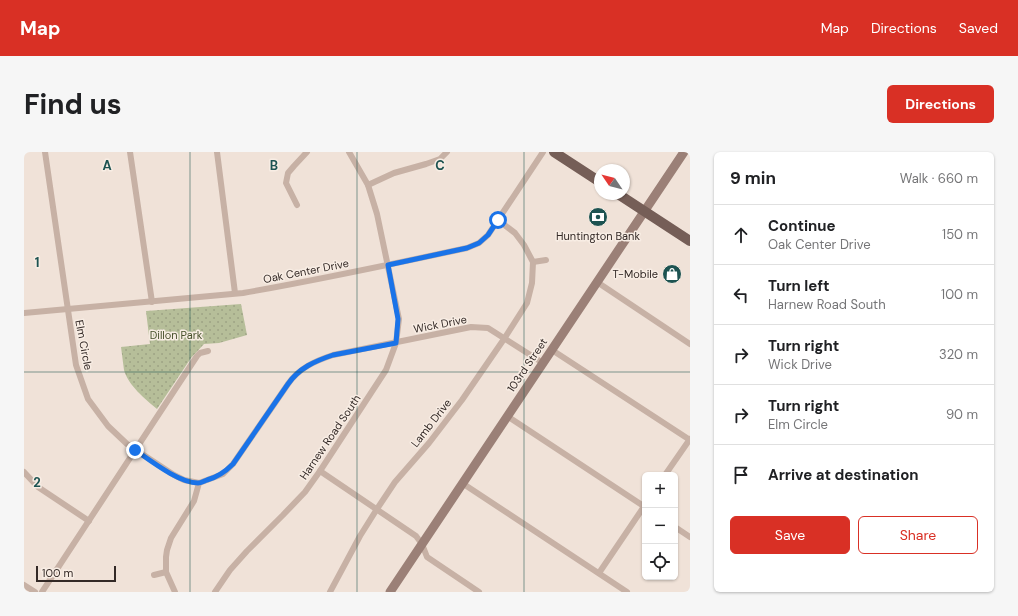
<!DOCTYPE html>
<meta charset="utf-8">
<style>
:root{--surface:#fff;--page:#f6f6f6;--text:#202124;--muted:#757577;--line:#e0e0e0;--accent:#d93025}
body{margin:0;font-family:"DM Sans",sans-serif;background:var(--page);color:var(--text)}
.controls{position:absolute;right:12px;bottom:12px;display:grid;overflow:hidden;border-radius:6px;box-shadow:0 1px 3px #0004}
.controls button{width:36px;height:36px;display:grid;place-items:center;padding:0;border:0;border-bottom:1px solid var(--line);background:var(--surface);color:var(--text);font:20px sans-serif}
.compass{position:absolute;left:570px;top:12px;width:36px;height:36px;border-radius:50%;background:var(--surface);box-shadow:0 1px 3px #0004;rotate:305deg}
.scale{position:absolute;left:12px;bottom:10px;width:80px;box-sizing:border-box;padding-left:4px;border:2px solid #332926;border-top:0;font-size:11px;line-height:14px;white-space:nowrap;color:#332926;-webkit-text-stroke:3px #f8ede4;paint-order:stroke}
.stop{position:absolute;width:12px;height:12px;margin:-9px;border:3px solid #1a73e8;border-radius:50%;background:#fff}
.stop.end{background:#1a73e8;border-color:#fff;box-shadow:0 1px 4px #0008}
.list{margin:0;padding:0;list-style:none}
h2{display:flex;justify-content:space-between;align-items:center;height:52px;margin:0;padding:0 16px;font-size:17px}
h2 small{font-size:13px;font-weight:400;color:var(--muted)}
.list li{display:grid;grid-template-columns:26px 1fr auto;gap:12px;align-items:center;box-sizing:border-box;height:60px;padding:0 16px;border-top:1px solid var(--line)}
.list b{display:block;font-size:15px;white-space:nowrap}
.list p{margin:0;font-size:13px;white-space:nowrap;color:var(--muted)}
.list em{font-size:13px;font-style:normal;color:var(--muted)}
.actions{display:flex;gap:8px;padding:12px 16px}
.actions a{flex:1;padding:9px 0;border:1px solid var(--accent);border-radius:6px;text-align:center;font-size:14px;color:var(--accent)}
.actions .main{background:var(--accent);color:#fff}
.icon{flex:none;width:22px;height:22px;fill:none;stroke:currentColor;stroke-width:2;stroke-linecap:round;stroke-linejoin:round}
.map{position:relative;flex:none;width:666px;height:440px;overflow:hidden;border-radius:6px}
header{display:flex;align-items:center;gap:24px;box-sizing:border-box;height:56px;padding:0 20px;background:var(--accent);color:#fff}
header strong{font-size:19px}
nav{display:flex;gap:22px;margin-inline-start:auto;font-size:14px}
.intro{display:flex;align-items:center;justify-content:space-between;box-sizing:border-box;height:96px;padding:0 24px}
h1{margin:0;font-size:28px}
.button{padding:10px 18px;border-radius:6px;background:var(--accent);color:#fff;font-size:14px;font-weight:700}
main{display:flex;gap:24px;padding:0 24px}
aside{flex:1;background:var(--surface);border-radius:6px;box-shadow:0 1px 3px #0004}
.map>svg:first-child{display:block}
.park{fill:url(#park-dots)}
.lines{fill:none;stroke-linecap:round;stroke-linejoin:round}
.street{stroke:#c7b1a5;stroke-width:6}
.secondary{stroke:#9b8077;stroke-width:9}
.primary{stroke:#755e57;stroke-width:10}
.route{stroke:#1a73e8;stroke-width:5}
.grid{fill:none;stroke:#1d5351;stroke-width:1;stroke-opacity:0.55}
.labels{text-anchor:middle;stroke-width:3;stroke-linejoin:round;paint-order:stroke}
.poi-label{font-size:11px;fill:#332926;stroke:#f8ede4}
.street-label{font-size:11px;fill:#332926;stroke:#f8ede4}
.park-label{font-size:11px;fill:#47512b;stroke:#f8ede4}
.grid-label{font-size:13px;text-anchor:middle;font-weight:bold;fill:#1d5351;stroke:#f8ede4;stroke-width:3;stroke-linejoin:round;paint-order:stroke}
</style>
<header>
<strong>Map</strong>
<nav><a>Map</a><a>Directions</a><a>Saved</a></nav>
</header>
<div class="intro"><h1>Find us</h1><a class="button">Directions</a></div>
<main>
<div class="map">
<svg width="666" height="440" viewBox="0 0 666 440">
<defs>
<pattern id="park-dots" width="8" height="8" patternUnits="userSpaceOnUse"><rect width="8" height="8" fill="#b6be99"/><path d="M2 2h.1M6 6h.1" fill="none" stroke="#9da384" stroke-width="1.8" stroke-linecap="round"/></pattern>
</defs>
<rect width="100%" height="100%" fill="#f0e2d8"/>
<!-- park -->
<path class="park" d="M217,152l6,31 -28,8 -15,1 -13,14 -34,51c-12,-10 -29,-24 -33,-39 -1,-8 -2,-15 -3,-23l29,-3 -4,-33z"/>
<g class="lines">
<!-- street -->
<g class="street">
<polyline points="21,0 52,213 64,247 84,274 103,292 150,323 160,328 175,331"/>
<polyline points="106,0 128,150"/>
<polyline points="193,0 211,141"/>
<polyline points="344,33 370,21 402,12 416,7 423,0"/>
<polyline points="273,53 262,31 264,21 270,14 283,0"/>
<polyline points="509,110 522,108"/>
<polyline points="573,130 666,192"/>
<path d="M0,161l219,-20c75,-13 150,-29 224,-45l12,-5 9,-8 55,-83"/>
<polyline points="528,198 666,288"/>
<polyline points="483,264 621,355"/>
<polyline points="296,319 392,384 398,392 403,405 455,440"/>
<polyline points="0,320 14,335 65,369"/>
<polyline points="641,323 666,287"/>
<polyline points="438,331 603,440"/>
<polyline points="651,375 666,385"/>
<polyline points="575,421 621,353"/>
<polyline points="130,423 142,420"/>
<polyline points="0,433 11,440"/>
<polyline points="18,440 173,204 176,201 184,199"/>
<path d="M151,440l-9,-20v-15l1,-7 4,-12 23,-37 5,-18 24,-9 10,-10 55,-80c11,-16 27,-23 45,-29l138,-28 17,1 55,35"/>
<polyline points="191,440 206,418 223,399 259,363 281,340 296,319 362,218 372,191 375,167 353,62 344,33 325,0"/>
<polyline points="306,440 336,384 353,357 371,330 405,291 438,248 480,187 503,151 508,131 509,110 500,93 491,81 474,68"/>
</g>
<!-- secondary -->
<polyline class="secondary" points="366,440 660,0"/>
<!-- primary -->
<g class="primary">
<polyline points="530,0 576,30"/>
<polyline points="594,42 666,89"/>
</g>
</g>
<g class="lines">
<!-- route -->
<path class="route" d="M111,298c16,11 44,33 63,33 3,0 6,-2 9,-3 11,-3 18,-8 26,-16l55,-80c11,-16 27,-23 45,-29l63,-12 2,-24 -10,-54 79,-17 12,-5 9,-8 10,-15"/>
</g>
<!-- grid -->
<path class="grid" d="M166,0v440M333,0v440M500,0v440M0,220h666"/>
<!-- icons -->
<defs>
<symbol id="bank-disc" viewBox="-11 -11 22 22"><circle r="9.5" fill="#1d5351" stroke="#f8ede4"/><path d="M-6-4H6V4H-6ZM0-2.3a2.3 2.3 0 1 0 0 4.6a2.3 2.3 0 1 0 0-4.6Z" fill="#fff"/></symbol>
<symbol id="shop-disc" viewBox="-11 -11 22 22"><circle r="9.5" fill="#1d5351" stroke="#f8ede4"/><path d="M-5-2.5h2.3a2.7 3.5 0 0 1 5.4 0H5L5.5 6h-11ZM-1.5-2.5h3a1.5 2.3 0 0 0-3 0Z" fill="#fff"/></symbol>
</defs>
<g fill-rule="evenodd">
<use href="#bank-disc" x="563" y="54" width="22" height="22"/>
<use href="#shop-disc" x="637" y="111" width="22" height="22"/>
</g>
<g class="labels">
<!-- poi labels -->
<g class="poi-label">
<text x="574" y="88">Huntington Bank</text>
<text x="634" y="126" text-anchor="end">T-Mobile</text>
</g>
<!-- street labels -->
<g class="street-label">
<text transform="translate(282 119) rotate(-11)" y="4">Oak Center Drive</text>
<text transform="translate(416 172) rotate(-11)" y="4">Wick Drive</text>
<text transform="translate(60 193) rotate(79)" y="4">Elm Circle</text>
<text transform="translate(503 213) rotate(-56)" y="4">103rd Street</text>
<text transform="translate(407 271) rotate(-52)" y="4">Lamb Drive</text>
<text transform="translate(306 285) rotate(-56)" y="4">Harnew Road South</text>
</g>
<!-- park labels -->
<g class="park-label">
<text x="152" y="187">Dillon Park</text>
</g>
</g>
<g class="grid-label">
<text x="83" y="18">A</text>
<text x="250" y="18">B</text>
<text x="416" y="18">C</text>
<text x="13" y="115">1</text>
<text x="13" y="335">2</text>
</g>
</svg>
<div class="controls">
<button>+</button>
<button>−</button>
<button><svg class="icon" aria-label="locate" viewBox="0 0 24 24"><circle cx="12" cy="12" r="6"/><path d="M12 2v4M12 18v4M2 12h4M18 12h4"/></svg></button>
</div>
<svg class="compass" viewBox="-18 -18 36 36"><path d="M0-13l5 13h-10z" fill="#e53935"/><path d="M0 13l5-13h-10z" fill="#757577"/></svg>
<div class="scale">100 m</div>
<div class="stop" style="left:474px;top:68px"></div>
<div class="stop end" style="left:111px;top:298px"></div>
</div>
<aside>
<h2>9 min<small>Walk · 660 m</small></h2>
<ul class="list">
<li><svg class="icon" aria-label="ahead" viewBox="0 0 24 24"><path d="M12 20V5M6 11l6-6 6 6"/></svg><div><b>Continue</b><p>Oak Center Drive</p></div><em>150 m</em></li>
<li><svg class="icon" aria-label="left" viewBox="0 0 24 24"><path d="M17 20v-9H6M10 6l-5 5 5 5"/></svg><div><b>Turn left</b><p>Harnew Road South</p></div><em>100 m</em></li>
<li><svg class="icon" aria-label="right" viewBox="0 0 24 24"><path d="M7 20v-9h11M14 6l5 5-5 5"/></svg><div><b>Turn right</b><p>Wick Drive</p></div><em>320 m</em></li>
<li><svg class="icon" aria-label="right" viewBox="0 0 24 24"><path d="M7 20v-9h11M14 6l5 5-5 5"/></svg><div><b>Turn right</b><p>Elm Circle</p></div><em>90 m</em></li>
<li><svg class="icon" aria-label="arrive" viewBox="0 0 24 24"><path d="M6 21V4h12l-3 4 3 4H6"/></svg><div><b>Arrive at destination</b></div></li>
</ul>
<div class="actions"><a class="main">Save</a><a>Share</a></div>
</aside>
</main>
